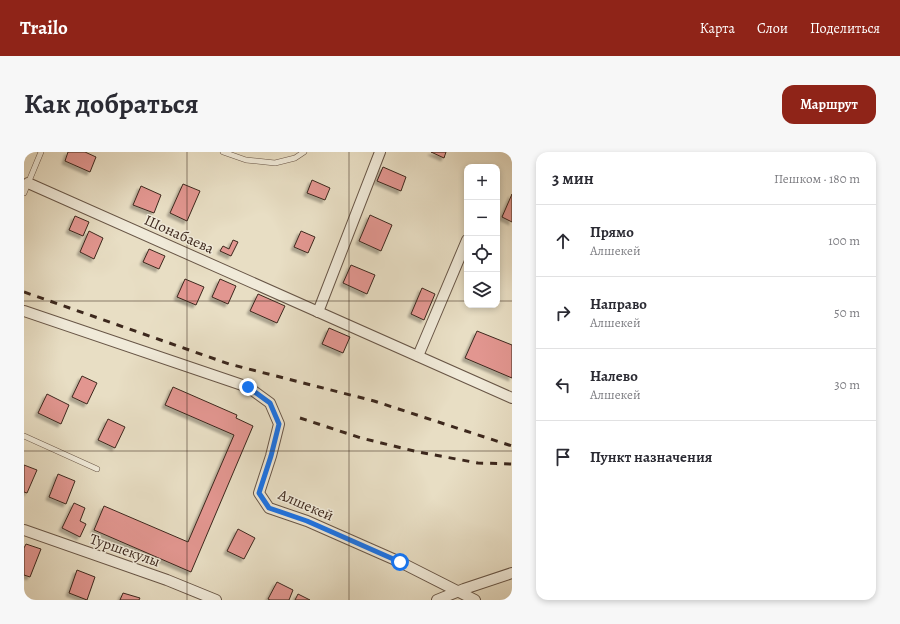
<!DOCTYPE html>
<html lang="ru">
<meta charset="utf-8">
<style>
:root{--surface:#fff;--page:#f7f7f7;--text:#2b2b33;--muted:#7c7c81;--line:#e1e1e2;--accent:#8f2418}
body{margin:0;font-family:Alegreya,serif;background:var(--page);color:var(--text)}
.controls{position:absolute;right:12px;top:12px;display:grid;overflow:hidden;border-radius:8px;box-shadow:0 2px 6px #0003}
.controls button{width:36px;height:36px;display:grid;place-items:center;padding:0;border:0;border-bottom:1px solid var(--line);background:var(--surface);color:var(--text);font:20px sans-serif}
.stop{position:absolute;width:12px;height:12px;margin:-9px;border:3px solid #1a73e8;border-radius:50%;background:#fff}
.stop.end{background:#1a73e8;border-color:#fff;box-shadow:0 1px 4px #0008}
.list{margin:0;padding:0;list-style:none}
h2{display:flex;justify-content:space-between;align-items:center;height:52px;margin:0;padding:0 16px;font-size:17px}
h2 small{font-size:13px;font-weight:400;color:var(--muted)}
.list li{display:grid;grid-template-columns:26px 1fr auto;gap:12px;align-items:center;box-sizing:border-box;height:72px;padding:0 16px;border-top:1px solid var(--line)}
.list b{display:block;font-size:15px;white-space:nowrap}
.list p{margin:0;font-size:13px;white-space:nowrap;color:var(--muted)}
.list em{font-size:13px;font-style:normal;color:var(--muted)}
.icon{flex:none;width:22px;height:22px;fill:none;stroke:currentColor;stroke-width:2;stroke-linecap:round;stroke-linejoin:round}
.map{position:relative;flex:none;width:488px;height:448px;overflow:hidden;border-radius:12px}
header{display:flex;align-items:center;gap:24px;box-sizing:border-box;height:56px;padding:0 20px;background:var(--accent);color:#fff}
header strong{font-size:19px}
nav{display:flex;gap:22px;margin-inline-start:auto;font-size:14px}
.intro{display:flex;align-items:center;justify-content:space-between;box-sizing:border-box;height:96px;padding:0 24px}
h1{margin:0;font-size:28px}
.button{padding:10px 18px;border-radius:12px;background:var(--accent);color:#fff;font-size:14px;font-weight:700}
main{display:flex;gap:24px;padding:0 24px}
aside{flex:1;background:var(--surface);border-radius:12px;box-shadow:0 2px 6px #0003}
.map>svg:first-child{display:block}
.building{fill:#e29690;stroke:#3d281d;filter:url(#shadow)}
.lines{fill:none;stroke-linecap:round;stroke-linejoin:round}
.lane-casing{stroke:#685647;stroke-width:6}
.street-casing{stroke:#685647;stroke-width:12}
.lane{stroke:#f0ead9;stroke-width:5}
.street{stroke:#f0ead9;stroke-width:10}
.rail{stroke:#3d281d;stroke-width:3;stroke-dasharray:7 7;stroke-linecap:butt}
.route{stroke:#1a73e8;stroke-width:5}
.grid{fill:none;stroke:#3d281d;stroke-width:1;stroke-opacity:0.55}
.labels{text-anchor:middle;stroke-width:3;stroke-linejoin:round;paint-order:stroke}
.street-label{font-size:15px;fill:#3d281d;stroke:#f0ead9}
</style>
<header>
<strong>Trailo</strong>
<nav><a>Карта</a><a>Слои</a><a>Поделиться</a></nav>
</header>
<div class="intro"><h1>Как добраться</h1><a class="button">Маршрут</a></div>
<main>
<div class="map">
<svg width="488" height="448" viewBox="0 0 488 448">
<defs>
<filter id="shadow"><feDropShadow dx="-3" dy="3" stdDeviation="1" flood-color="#0004"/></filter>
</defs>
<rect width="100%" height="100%" fill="#e8dec4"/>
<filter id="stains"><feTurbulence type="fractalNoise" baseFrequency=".005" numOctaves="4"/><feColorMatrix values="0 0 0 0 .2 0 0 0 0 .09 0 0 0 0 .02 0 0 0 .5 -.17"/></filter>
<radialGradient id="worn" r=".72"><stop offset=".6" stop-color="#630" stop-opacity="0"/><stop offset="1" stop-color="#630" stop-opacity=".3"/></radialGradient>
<!-- building -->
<g class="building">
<polygon points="44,0 61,0 72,5 66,20 41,9"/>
<polygon points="407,0 422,0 420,6"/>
<polygon points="359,15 382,25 377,39 353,29"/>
<polygon points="288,28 306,36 301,48 283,41"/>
<polygon points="159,32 176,39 163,69 146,61"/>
<polygon points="117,34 137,43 130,61 109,53"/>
<polygon points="488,42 488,70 478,65"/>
<polygon points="346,63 368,73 357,99 335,89"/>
<polygon points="51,64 65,70 59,84 45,78"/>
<polygon points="65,79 79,86 70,107 56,100"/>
<polygon points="277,79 291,85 284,101 270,95"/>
<polygon points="209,88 214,90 207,104 196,99 199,94 205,97"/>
<polygon points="125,97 141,104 135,117 119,110"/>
<polygon points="327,113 351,123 343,142 319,131"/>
<polygon points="161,127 180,135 172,153 153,145"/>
<polygon points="196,127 212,134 204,152 188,145"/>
<polygon points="398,136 411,142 400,168 387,162"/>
<polygon points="234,142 261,154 253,171 226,159"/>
<polygon points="305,176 326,185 319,201 298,192"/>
<polygon points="453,179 488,193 488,226 441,206"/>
<polygon points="58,224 73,231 63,252 48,245"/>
<polygon points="149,235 213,263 212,266 229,274 167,420 70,378 80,354 164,390 210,283 141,253"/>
<polygon points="23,242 45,253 37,272 14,261"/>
<polygon points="84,267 101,275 91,296 74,288"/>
<polygon points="0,313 13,318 3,341 0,340"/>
<polygon points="34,322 51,329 42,352 25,345"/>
<polygon points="50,351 61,356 56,369 62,372 56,385 38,376"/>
<polygon points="214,377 231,386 220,407 203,399"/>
<polygon points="2,392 17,397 6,425 0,423 0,396"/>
<polygon points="53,418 71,425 63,448 45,441"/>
<polygon points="253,430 269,438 265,448 246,448 244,447"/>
<polygon points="99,441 116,446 115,448 96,448"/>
<polygon points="274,442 286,448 271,448"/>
</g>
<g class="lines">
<defs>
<g id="lane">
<polyline points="199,0 222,8 251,11 271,6 280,0"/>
<polyline points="0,41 17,0"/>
<polyline points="0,284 73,317"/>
</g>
<g id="street">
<polyline points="4,31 488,246"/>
<polyline points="0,159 224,235 246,251 255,272 247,304 235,341 245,356 283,369 376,410 451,448"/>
<polyline points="294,160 356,0"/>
<polyline points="394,204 443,88"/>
<polyline points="0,378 143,428 192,448"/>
<polyline points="413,448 440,437 488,421"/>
</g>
</defs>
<!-- lane casing -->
<use href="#lane" class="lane-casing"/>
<!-- street casing -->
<use href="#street" class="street-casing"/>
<!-- lane -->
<use href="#lane" class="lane"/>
<!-- street -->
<use href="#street" class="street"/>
<!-- rail -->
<g class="rail">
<polyline points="0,140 205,212 350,249 488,294"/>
<polyline points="276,266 337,286 394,300 454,311 488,312"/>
</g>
</g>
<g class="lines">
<!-- route -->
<polyline class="route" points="224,235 246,251 255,272 247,304 235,341 245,356 283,369 376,410"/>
</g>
<!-- grid -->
<path class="grid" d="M163,0v448M325,0v448M0,149h443M473,149h15M0,299h488"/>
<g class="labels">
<!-- street labels -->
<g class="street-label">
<text transform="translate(155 82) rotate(24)" y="5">Шонабаева</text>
<text transform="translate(282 353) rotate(23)" y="5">Алшекей</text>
<text transform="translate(101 398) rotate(19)" y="5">Туршекулы</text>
</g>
</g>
<rect width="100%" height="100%" filter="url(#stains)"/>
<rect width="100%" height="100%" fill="url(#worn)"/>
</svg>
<div class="controls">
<button>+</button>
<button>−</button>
<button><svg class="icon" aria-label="locate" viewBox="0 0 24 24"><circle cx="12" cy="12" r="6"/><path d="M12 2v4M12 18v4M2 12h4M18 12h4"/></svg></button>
<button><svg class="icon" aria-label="layers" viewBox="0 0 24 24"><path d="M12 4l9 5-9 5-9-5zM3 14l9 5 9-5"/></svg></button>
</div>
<div class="stop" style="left:376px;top:410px"></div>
<div class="stop end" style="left:224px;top:235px"></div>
</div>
<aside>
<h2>3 мин<small>Пешком · 180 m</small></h2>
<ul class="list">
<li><svg class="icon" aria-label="ahead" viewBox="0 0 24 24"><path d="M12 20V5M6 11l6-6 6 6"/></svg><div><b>Прямо</b><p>Алшекей</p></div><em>100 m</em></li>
<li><svg class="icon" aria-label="right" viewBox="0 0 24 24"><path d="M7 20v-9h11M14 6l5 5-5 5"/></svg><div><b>Направо</b><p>Алшекей</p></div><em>50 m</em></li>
<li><svg class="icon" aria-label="left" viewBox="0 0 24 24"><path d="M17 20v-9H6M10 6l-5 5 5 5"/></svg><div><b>Налево</b><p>Алшекей</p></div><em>30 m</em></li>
<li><svg class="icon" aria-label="arrive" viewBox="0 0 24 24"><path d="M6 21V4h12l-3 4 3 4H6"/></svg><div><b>Пункт назначения</b></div></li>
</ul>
</aside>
</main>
